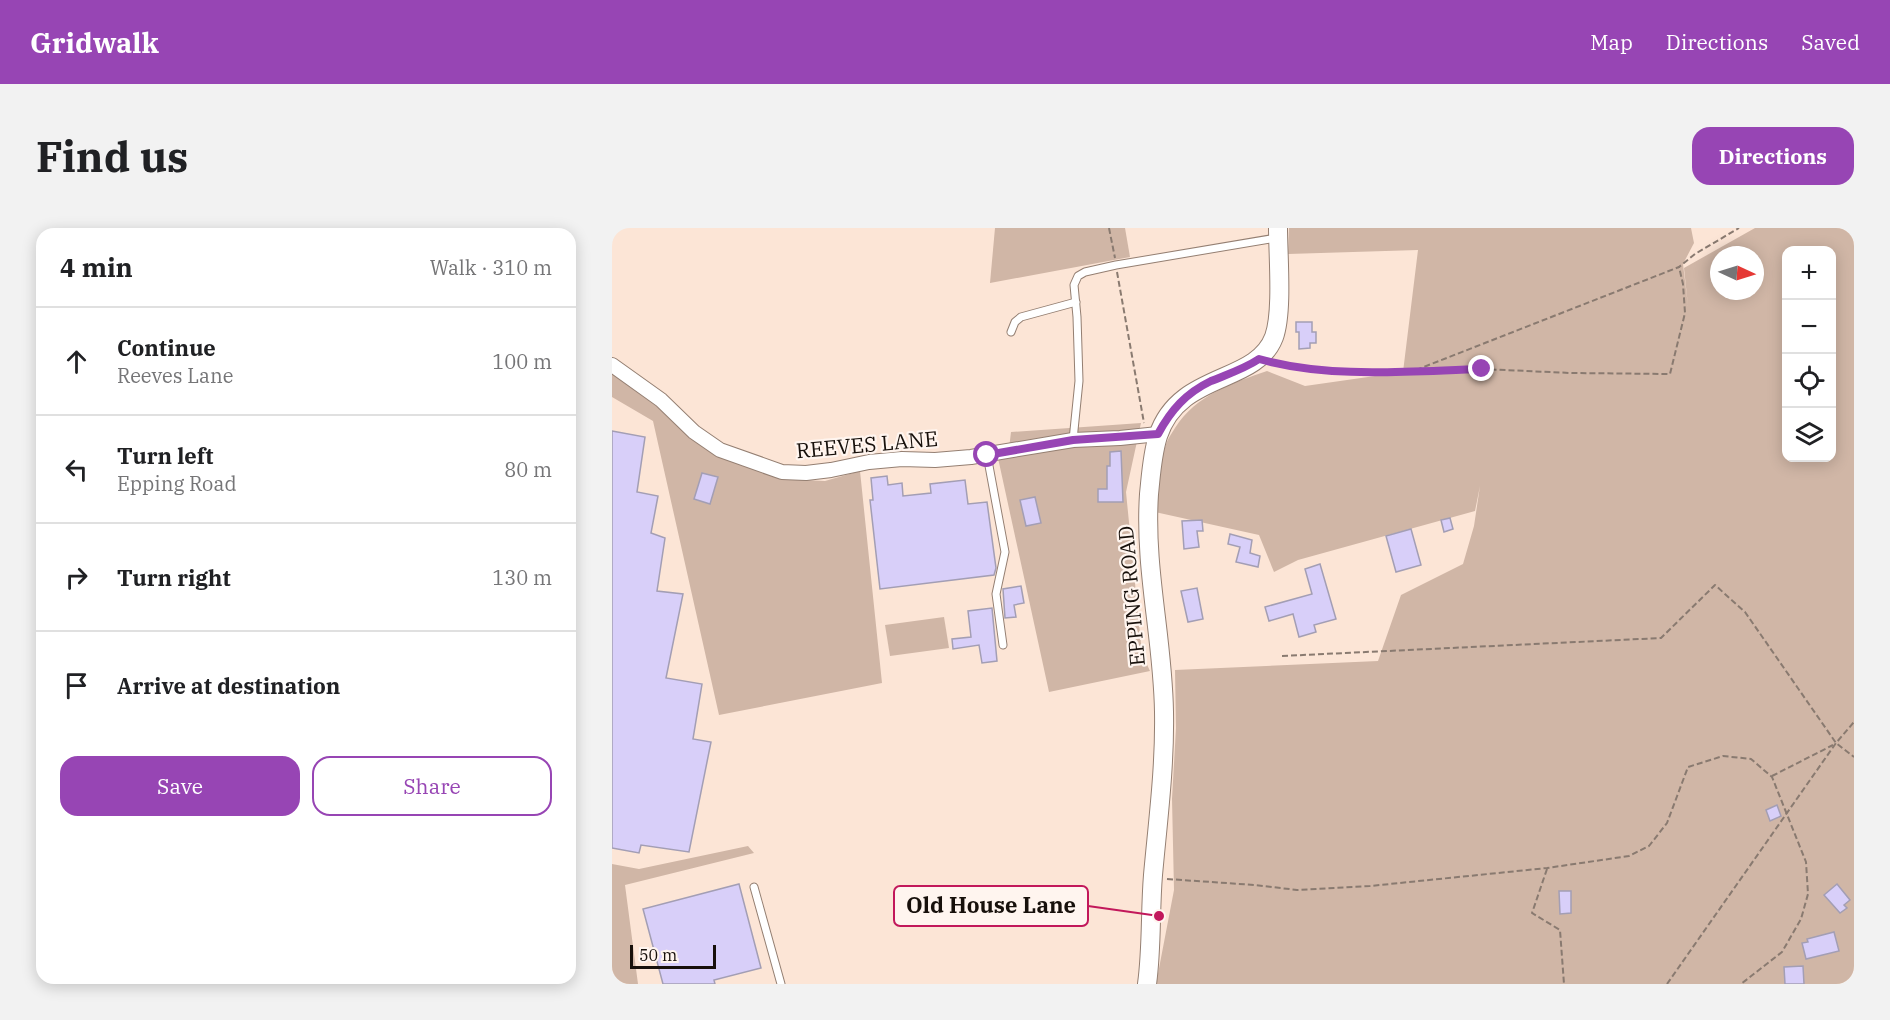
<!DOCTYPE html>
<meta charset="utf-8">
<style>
:root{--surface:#fff;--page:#f2f2f2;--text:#202124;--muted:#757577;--line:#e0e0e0;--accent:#9745b4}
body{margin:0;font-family:"IBM Plex Serif",serif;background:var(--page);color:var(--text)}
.controls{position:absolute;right:18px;top:18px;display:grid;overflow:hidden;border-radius:12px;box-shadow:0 3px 15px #0003}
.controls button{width:54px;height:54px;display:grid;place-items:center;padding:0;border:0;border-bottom:2px solid var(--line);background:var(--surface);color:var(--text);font:30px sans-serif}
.compass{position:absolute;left:1098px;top:18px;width:54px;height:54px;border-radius:50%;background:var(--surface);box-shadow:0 3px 15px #0003;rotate:94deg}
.scale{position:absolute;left:18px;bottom:15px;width:86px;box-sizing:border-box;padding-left:6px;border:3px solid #17100b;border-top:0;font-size:16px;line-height:21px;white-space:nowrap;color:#17100b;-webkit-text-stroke:4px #fff5ef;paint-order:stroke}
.stop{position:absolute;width:18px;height:18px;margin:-14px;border:4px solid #9745b4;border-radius:50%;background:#fff}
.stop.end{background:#9745b4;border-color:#fff;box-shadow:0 2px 6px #0008}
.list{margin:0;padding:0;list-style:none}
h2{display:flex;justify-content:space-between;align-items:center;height:78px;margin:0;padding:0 24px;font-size:26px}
h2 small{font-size:20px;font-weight:400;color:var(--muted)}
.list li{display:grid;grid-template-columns:39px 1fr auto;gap:18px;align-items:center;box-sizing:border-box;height:108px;padding:0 24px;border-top:2px solid var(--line)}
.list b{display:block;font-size:22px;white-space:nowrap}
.list p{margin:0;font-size:20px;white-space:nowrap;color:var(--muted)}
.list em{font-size:20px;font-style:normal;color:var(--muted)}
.actions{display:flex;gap:12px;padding:18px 24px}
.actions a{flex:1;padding:14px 0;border:2px solid var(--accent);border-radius:18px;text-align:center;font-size:21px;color:var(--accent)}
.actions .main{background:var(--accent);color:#fff}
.icon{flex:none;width:33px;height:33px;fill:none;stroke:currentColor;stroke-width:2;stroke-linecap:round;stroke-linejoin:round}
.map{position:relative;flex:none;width:1242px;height:756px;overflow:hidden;border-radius:18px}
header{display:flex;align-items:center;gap:36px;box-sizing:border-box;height:84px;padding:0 30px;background:var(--accent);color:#fff}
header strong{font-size:28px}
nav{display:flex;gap:33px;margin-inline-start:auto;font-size:21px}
.intro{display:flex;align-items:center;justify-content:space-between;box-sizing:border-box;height:144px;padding:0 36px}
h1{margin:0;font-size:42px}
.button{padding:15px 27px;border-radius:18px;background:var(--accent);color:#fff;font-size:21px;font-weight:700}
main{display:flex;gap:36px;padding:0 36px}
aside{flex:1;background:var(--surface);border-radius:18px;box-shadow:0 3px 15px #0003}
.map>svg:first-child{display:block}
.green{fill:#d0b6a6;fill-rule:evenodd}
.building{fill:#d8cff9;stroke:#a39eb4;stroke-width:1.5}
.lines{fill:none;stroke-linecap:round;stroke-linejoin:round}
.lane-casing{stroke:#947f72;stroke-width:9}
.street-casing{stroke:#947f72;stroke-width:16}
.secondary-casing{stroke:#947f72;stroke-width:20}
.path{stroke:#897a70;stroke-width:2;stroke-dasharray:6 3;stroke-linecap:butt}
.lane{stroke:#fff;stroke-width:7}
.street{stroke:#fff;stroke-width:14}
.secondary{stroke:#fff;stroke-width:18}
.route{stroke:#9745b4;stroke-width:8}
.labels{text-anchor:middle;stroke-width:4.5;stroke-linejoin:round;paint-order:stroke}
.street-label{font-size:21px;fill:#17100b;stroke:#fff5ef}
.leader{fill:none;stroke:#c2185b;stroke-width:2}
.callout-dot{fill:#c2185b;stroke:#fff5ef;stroke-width:2}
.callout{fill:#fff5ef;stroke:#c2185b;stroke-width:2}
.callout-label{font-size:22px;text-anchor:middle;font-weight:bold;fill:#17100b}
</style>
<header>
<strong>Gridwalk</strong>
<nav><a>Map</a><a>Directions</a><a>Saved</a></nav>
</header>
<div class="intro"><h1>Find us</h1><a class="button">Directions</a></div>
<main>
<aside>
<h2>4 min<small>Walk · 310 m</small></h2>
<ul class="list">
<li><svg class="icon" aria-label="ahead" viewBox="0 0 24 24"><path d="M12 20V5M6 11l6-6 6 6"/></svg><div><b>Continue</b><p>Reeves Lane</p></div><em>100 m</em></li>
<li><svg class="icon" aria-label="left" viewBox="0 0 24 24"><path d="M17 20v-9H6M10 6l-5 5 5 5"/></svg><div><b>Turn left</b><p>Epping Road</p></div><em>80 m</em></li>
<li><svg class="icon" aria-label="right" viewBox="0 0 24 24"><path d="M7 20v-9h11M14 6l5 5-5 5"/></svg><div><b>Turn right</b></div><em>130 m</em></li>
<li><svg class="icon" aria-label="arrive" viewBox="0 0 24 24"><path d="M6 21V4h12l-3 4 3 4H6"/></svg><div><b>Arrive at destination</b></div></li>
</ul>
<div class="actions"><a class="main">Save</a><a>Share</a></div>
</aside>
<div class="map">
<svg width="1242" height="756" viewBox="0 0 1242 756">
<rect width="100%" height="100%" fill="#fce5d6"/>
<!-- green -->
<g class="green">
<polygon points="383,0 513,0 518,29 378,55"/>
<path d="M677,0h402l3,15 -11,21 5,42 -4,-38 71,-40h99v756h-698l18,-94 -2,-91 4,-71 -1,-58 203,-9 23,-66 62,-31 11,-38 6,-40 -5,25 -177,49 -24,12 -15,-37 -104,-23c3,-23 4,-46 11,-68 2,-6 6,-11 9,-16 21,-33 57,-45 92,-57l38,15 98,-14 15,-122 -130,4zM1174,22h46v208h-46zM1107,27h36v36h-36z"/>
<polygon points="0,146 55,186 83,212 124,235 170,251 213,253 248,243 270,455 107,487 41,193 0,169"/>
<polygon points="529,195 514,264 530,426 538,443 437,464 386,230 396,229 399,204"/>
<polygon points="332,389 337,420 278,428 273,397"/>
<polygon points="136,618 142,625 13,657 26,756 0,756 0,636 27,641"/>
</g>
<!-- building -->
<g class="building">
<polygon points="684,94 700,94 700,104 704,104 704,115 698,115 698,120 687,121 687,104 684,104"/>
<polygon points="0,203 33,209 25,264 46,268 39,305 53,310 45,363 71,366 54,450 90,456 81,511 99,514 77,624 29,617 27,625 0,620"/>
<polygon points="509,223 511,274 486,274 486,261 495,261 495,238 498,238 498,224"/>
<polygon points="90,245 106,249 98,276 82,271"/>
<polygon points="275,248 276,257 290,255 291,268 319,265 318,256 353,252 356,276 375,274 384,340 382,347 268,361 258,272 261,272 259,250"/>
<polygon points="423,269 429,295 414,298 408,272"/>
<polygon points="838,290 841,301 832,304 829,292"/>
<polygon points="590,292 591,303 585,303 587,319 572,321 570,293"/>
<polygon points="799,301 809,337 784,344 774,308"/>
<polygon points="618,306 640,312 638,325 648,328 646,339 624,334 628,319 616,316"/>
<polygon points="708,336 724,391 702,397 704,404 687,409 681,386 657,393 653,379 700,366 693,341"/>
<polygon points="409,358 412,375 402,377 404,389 393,390 391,361"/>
<polygon points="585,360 591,391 576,394 569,363"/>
<polygon points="380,380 385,433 370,435 367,417 341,421 340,411 359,409 356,383"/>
<polygon points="1165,577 1169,588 1158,593 1154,582"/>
<polygon points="127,656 149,740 102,752 103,756 51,756 31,681"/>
<polygon points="1225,656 1238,672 1232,677 1235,680 1228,685 1212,667"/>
<polygon points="947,663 959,663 959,685 948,686"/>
<polygon points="1222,704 1227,723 1194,731 1190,715 1196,714 1195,711"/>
<polygon points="1191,738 1192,756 1173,756 1172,739"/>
</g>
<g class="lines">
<defs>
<g id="lane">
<polyline points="399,104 403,94 409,89 464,74"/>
<polyline points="461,212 467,153 465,89 462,57 466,48 473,44 504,37 664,10"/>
<polyline points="375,227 393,324 384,366 391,417"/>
<polyline points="142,659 169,756"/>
</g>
<polyline id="street" points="0,137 49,172 82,204 108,222 170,244 194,245 219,242 257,234 290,231 323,232 359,229 461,212 508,210 546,206"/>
<path id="secondary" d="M535,756c5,-36 3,-73 6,-109 5,-55 12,-108 11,-163 -1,-74 -20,-143 -15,-218 2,-19 3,-39 9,-58 21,-65 98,-51 116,-99 9,-25 4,-81 4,-109"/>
</defs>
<!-- lane casing -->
<use href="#lane" class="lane-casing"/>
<!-- street casing -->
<use href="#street" class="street-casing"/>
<!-- secondary casing -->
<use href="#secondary" class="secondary-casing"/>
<!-- path -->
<g class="path">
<polyline points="497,0 503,30"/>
<polyline points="505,44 532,195"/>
<polyline points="663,136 694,140 791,145 870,141 959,145 1058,146 1073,85 1071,56 1067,39"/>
<polyline points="804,142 1067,39 1083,26 1127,0"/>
<polyline points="670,428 1049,410 1103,357 1133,384 1224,515 1242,529"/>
<polyline points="1160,548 1221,517"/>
<polyline points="935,641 920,685 948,702 952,756"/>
<polyline points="555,651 643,657 685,662 758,658 935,640 1017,628 1037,618 1055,595 1076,539 1111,528 1139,531 1160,549 1194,634 1196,666 1189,691 1170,724 1129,756"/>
<polyline points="1055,756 1224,515 1242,494"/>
</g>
<!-- lane -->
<use href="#lane" class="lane"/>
<!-- street -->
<use href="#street" class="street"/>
<!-- secondary -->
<use href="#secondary" class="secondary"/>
</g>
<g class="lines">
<!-- route -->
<path class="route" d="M375,227l86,-15 85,-6c13,-24 28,-41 53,-53 17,-7 33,-12 48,-22 72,20 150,12 223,10"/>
</g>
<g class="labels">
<!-- street labels -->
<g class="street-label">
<text transform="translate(255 217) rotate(-5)" y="7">REEVES LANE</text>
<text transform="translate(520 368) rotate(-95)" y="7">EPPING ROAD</text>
</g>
</g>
<!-- callouts -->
<path class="leader" d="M547 688L476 678"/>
<circle class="callout-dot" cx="547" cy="688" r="6"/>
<rect class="callout" x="282" y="658" width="194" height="40" rx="6"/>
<g class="callout-label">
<text x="379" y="685">Old House Lane</text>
</g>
</svg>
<div class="controls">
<button>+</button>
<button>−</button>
<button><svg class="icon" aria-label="locate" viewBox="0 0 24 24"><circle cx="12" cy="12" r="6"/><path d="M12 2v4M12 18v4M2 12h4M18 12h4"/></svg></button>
<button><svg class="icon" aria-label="layers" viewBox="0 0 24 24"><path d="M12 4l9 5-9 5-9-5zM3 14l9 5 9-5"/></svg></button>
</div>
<svg class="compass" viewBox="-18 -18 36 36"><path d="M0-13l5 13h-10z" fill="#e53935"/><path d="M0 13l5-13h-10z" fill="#757577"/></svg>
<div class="scale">50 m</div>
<div class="stop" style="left:375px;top:227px"></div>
<div class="stop end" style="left:870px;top:141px"></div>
</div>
</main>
